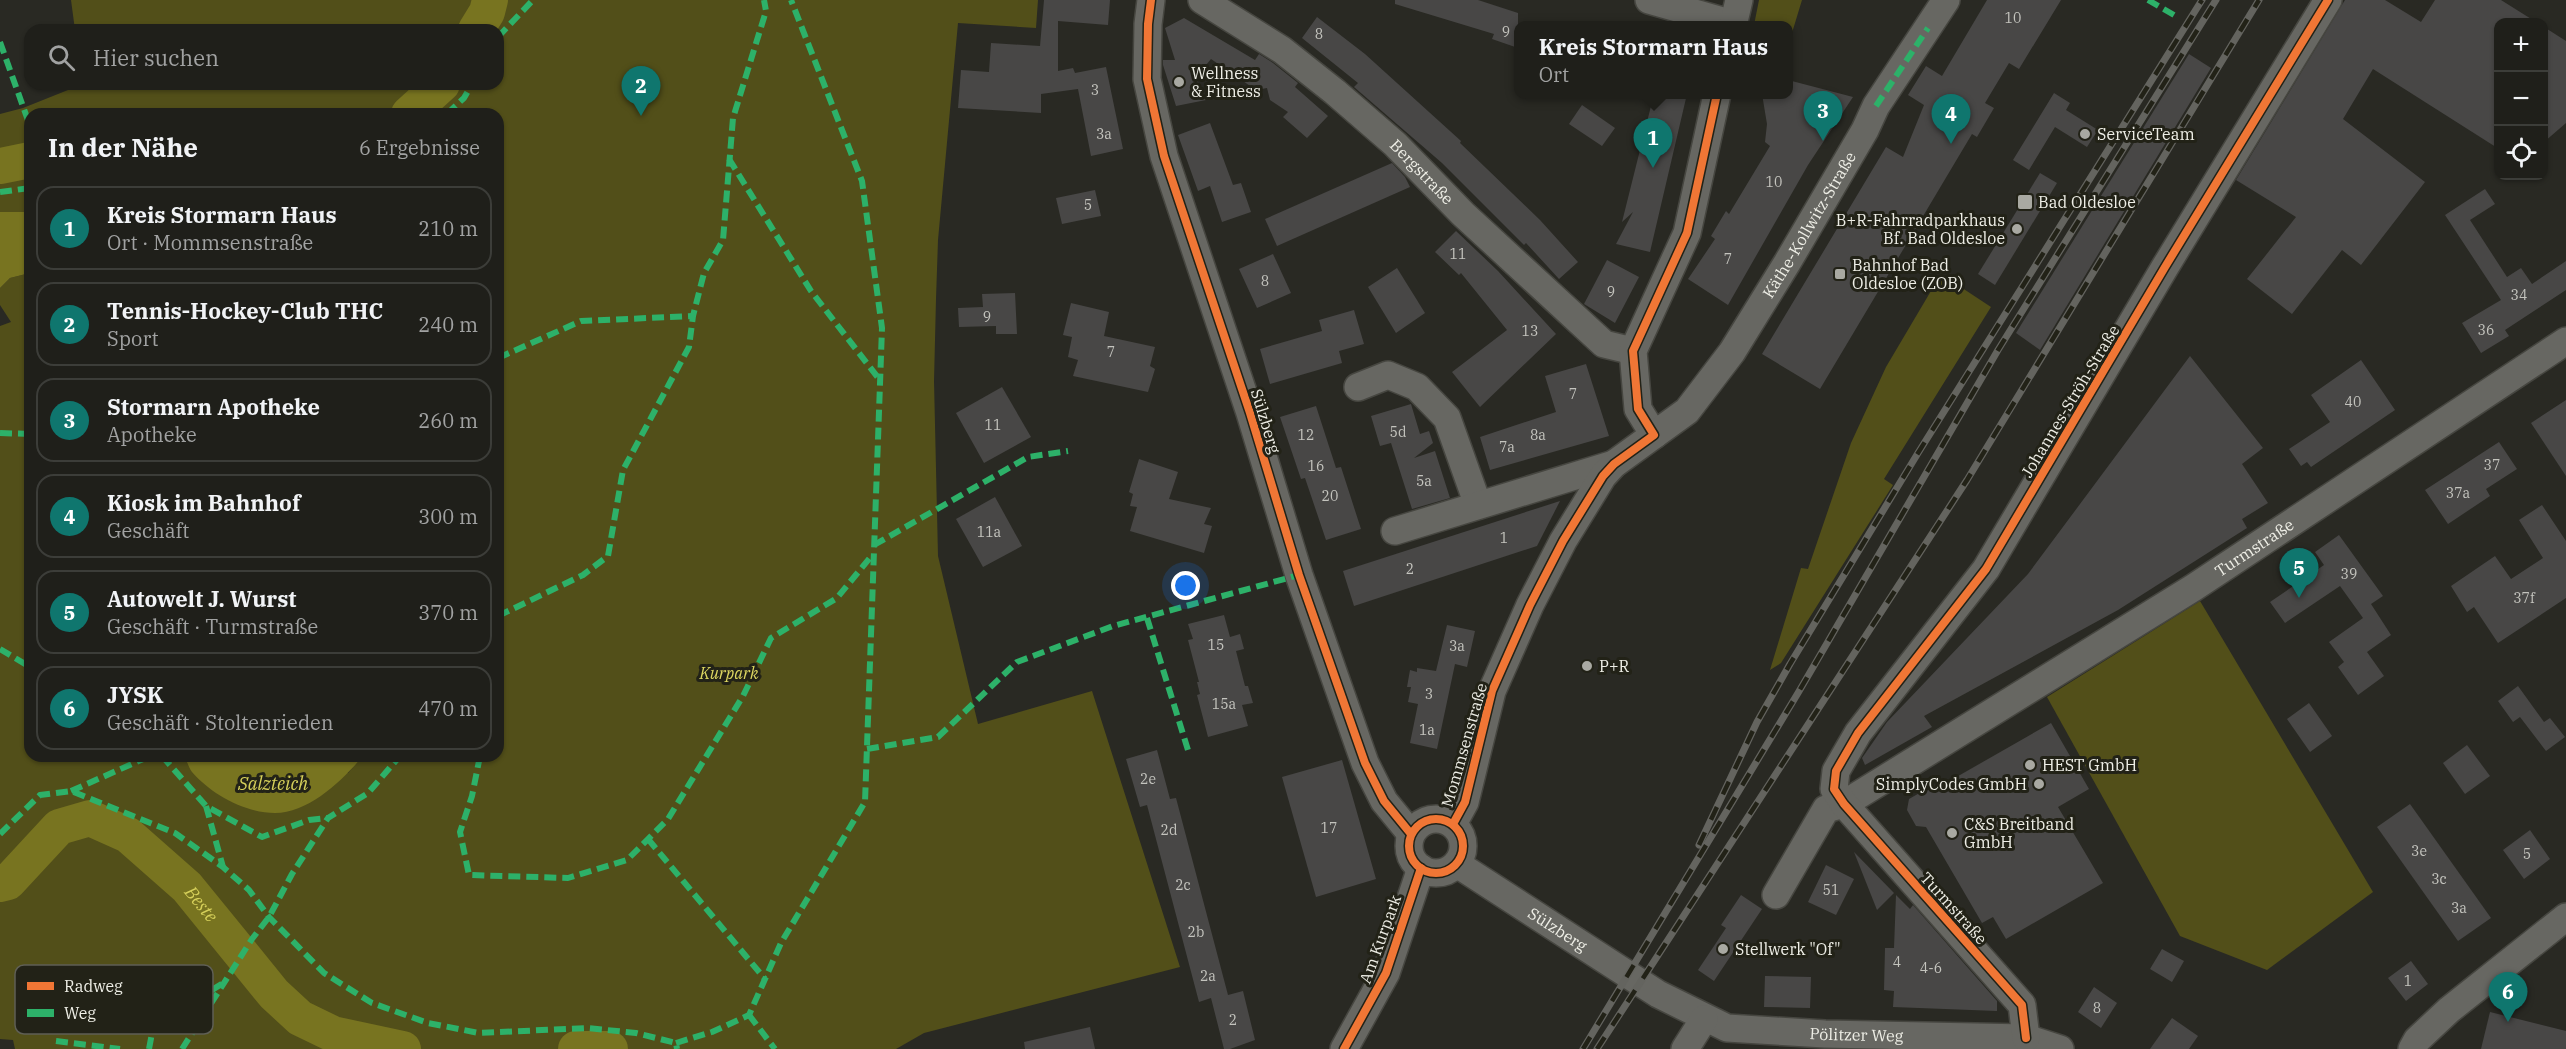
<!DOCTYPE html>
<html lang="de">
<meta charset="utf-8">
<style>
:root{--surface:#1f1f1a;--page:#2c2c27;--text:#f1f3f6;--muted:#a1a2a2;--line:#3c3d39;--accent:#0f766e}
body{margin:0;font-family:"IBM Plex Serif",serif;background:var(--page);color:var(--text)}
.controls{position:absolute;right:18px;top:18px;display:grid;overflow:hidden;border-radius:12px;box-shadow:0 2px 4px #0004}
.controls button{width:54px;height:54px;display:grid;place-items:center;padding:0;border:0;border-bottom:2px solid var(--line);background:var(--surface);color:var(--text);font:30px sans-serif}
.you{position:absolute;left:1186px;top:586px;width:21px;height:21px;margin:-15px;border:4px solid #fff;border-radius:50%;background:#1a73e8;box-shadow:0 0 0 9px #1a73e833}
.badge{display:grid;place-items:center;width:39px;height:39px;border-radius:50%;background:var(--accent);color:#fff;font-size:20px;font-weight:700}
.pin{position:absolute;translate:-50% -50px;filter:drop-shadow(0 2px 3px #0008)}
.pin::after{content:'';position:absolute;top:32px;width:21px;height:18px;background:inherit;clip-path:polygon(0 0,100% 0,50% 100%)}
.popup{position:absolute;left:1514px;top:21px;width:279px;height:78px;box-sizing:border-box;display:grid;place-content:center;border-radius:12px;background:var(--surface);filter:drop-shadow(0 2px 4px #0005);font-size:20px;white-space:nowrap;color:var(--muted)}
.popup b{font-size:22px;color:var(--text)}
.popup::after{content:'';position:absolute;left:50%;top:100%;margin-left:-12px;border:12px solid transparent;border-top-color:var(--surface)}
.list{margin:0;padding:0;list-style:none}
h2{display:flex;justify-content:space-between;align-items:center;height:78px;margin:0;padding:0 24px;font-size:26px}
h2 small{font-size:20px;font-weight:400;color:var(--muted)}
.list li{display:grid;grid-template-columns:39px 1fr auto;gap:18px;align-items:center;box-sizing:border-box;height:84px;margin:0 12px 12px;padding:0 12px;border:2px solid var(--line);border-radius:18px}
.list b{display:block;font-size:22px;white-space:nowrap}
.list p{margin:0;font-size:20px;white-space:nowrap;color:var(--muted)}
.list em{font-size:20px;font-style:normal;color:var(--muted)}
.icon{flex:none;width:33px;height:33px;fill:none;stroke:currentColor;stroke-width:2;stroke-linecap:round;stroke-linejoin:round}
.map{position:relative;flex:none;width:2566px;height:1049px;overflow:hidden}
.search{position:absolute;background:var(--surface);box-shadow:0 2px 4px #0004;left:24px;top:24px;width:480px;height:66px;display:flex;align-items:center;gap:15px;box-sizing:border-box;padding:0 21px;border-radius:18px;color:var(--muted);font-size:22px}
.panel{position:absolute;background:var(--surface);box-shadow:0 2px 4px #0004;left:24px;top:108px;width:480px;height:654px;border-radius:18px}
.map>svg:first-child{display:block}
.green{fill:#524f19}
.water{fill:#787420}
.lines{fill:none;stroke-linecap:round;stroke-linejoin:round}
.river{stroke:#787420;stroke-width:36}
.building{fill:#484746}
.minor-casing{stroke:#464640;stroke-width:30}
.minor{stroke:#676762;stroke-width:27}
.rail-casing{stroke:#64645f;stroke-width:7}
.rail{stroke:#222217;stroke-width:4.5;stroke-dasharray:14;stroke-linecap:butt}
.quiet{stroke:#2db169;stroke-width:6;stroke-dasharray:12 6;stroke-linecap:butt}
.cycleway-casing{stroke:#222217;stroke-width:11}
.cycleway{stroke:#f07635;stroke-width:8}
.poi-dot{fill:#a9a9a2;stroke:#222217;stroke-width:2}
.labels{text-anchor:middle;stroke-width:6;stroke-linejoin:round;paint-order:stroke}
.number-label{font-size:14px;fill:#c4c4be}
.poi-label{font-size:16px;fill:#eeeee6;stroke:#222217;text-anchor:start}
.street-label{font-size:16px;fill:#eeeee6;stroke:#222217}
.park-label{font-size:16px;font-style:italic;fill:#ddd761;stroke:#222217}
.water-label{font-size:18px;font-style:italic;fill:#d6d05a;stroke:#222217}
.key{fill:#222217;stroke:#5f5f55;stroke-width:1.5}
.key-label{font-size:16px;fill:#eeeee6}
</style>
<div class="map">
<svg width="2566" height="1049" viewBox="0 0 2566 1049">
<rect width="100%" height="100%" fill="#292923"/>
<!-- green -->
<g class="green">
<polygon points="71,0 1038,0 1036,28 958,23 938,240 936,299 934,381 938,556 978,724 1092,691 1180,967 924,1033 896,1049 15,1049 13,1040 0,1039 0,326 11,322 0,305 0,288 10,278 30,273 30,756 184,756 187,761 348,773 363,756 498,756 498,114 30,114 30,158 9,164 30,160 30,217 24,212 0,212 0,114 23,108 83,84 498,84 498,30 75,30"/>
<polygon points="1759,0 1802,0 1788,46 1788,26 1754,25"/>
<polygon points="1941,274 1991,307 1884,479 1893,485 1781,663 1770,670 1801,568 1808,569 1851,443 1886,367"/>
<polygon points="2200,601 2373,892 2267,970 2180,936 2047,697"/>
</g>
<!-- water -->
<g class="water">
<polygon points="0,212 24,212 30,217 30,273 10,278 0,288"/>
<path d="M184,756h179c-20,24 -54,57 -88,57 -30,0 -64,-19 -83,-41 -3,-4 -5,-11 -8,-16z"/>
</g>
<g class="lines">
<!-- river -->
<g class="river">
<polyline points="476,30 487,12 490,0"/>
<polyline points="409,114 442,84"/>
<polyline points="0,166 30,160"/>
<path id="s1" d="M0,884l8,-2 51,-55 31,-9 38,17 59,52 87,107 26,24 33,16 70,15"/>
<polyline points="576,1049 610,1049"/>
</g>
</g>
<!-- building -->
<g class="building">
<polygon points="1044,0 1110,0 1108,25 1058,21 1058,71 1073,68 1075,73 1106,67 1123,149 1091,156 1078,89 1041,94 1041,113 958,108 961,70 989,72 991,43 1040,46"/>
<polygon points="1395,0 1478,0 1518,13 1518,48 1492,39 1494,34 1395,4"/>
<polygon points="1987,0 2061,0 2019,69 2009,63 1985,103 1994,108 1977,137 1972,134 1820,389 1762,354 1886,147 1903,157 1924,105 1908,95 1926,66 1942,76"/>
<polygon points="2345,0 2385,0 2421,22 2435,0 2501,0 2536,22 2499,22 2499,149 2373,69 2343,119 2425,182 2361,265 2342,250 2292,314 2247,279 2296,217 2236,180"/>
<polygon points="1317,17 1365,54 1461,141 1460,143 1540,220 1578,262 1559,279 1526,243 1524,245 1442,163 1354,87 1358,83 1302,38"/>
<polygon points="1184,18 1255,60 1259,54 1273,63 1298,83 1295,87 1328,116 1307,138 1283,117 1288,112 1270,100 1267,88 1256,90 1211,59 1196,77 1206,100 1176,106 1163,65 1163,60 1175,60 1165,28"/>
<polygon points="2544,27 2566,41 2566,123 2544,142"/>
<polygon points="2189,54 2211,68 2040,350 2016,333"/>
<polygon points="1788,80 1853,97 1808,165 1728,305 1688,279 1715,239 1711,236 1726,211 1729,214 1770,146 1765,142 1767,124 1762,94 1788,94"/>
<polygon points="2054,93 2070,103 2066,110 2098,130 2087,147 2055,127 2029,170 2013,160"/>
<polygon points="1654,94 1687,94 1650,252 1616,244 1633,212 1622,222"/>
<polygon points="1582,105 1615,128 1602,146 1569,124"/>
<polygon points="1210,123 1233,185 1241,183 1251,212 1222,222 1210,186 1198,191 1178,135"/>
<polygon points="1392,163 1405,177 1410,187 1277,246 1265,219"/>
<polygon points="2040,173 2057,183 1995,285 1978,274"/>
<polygon points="2485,189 2495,204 2470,220 2507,277 2521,268 2532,284 2566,261 2566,290 2505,330 2509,336 2481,353 2462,323 2501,300 2445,215"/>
<polygon points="1095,190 1101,216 1062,224 1056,198"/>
<polygon points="1456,231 1498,271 1556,334 1480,407 1452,372 1507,330 1461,273 1459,275 1435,252"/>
<polygon points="1273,254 1291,293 1257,308 1239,269"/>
<polygon points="1607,260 1639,277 1615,323 1584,304"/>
<polygon points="1397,268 1425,313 1396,333 1368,287"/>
<polygon points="1015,293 1017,334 996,334 996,326 959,327 958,308 983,307 982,294"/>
<polygon points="1071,303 1109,312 1104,336 1155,347 1150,366 1155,369 1148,392 1073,376 1078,360 1068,357 1072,337 1063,335"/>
<polygon points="1354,310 1364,344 1339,351 1342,363 1270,384 1260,349 1322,331 1319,320"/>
<polygon points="2190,356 2263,448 2242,464 2268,503 2242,519 2247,528 2118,610 1924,716 1932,727 1865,765 1862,758 1887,722 2028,574"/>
<polygon points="2361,360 2395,410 2311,467 2307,462 2301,466 2289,449 2330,422 2311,395"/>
<polygon points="1586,364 1609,436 1490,470 1480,437 1556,412 1545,376"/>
<polygon points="1002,387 1031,437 984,463 956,413"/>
<polygon points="2566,400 2566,476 2531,423"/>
<polygon points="1411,404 1420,434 1429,431 1433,443 1414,458 1435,451 1450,498 1412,509 1391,443 1380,446 1371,416"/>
<polygon points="1316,406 1336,468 1341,467 1361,529 1326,540 1305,478 1301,479 1280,417"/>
<polygon points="2499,442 2517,469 2486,489 2490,496 2448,524 2425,490"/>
<polygon points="1139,459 1178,472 1169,499 1211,508 1204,524 1212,526 1204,553 1130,531 1137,507 1130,506 1133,494 1129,492"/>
<polygon points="995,497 1022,546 983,567 956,519"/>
<polygon points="1560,501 1537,546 1354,606 1343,571"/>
<polygon points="2542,505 2566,541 2566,598 2498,643 2474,607 2467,612 2451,586 2495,556 2511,579 2543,558 2519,520"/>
<polygon points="2339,535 2383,596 2371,604 2391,635 2367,652 2384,676 2358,695 2338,667 2344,662 2329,642 2363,618 2340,586 2285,623 2270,602 2324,565 2315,552"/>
<polygon points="1224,615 1230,637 1240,634 1244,649 1236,651 1245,686 1248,686 1253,703 1242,705 1248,726 1208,737 1197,695 1200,694 1197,682 1199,682 1188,640 1193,639 1188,624"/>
<polygon points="1447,625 1475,631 1467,667 1455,664 1437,749 1410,743 1418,704 1408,702 1411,687 1407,687 1410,670 1417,672 1417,668 1436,671"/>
<polygon points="2518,686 2544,722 2550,718 2565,737 2546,751 2520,717 2513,722 2498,701"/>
<polygon points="2309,703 2332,736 2310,752 2287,719"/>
<polygon points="2051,723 2089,789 2058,807 2103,883 2006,939 1993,917 1982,923 1926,827 1916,826 1907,810 1909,799 1930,787 1939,787"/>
<polygon points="2467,745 2490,776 2465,794 2443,763"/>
<polygon points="1157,750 1170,799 1176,798 1228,995 1243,991 1255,1040 1230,1049 1224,1049 1211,998 1199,1002 1147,805 1140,807 1126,759"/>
<polygon points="1342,760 1376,879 1316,897 1282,777"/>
<polygon points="2410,804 2491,918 2458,941 2377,827"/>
<polygon points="2530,830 2550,859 2524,879 2503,850"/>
<polygon points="1854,852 1894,893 1877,910"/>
<polygon points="1826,865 1854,879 1836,915 1808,902"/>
<polygon points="1741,895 1762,909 1714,981 1698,970 1726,928 1721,925"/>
<polygon points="1896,895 1910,909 1913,905 1997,1001 1997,1011 1893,1007 1894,991 1884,990 1885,948 1894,948"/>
<polygon points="2162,949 2184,961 2172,982 2150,969"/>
<polygon points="2411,961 2428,984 2406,1001 2388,978"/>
<polygon points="1765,976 1811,977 1810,1008 1764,1007"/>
<polygon points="2094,987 2117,1003 2101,1028 2078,1012"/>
<polygon points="2490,1012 2566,1031 2566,1049 2481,1049"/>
<polygon points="2172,1018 2198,1036 2189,1049 2150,1049"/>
<polygon points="1090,1027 1095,1049 1025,1049 1024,1042"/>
</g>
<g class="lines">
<defs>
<g id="minor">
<polyline points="1151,0 1148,24 1147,79 1164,156 1250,413 1299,575 1365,763 1384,801 1411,834"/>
<path id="s2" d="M1202,0l80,50 53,42 60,52 68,70 141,130 29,7"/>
<polyline points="1649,0 1733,24"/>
<polyline points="1733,26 1739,0"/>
<polyline points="1358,387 1388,375 1417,387 1447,418 1478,505"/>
<polyline points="1654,435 1638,409 1633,351 1687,233 1717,94"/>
<polyline points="1395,531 1614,464"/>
<circle cx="1436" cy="846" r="27"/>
<path id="s3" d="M1453,824l12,-22 27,-111 38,-86 33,-64 40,-65 11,-12 73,-53 45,-59 55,-89 78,-133 11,-24 70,-106"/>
<path id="s4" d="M1457,864l201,130 69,34 98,6 201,4 34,11"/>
<path id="s5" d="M1776,895l50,-86 18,-5 349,-216 373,-247"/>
<polyline points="2026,1038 2022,1005 1844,804 1834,789 1836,771 1858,733 1986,569 2165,267 2328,0"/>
<polyline points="1344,1049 1386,973 1421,868"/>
<polyline points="1685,1049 1704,1019"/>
<polyline points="2412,1049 2417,1040 2449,1010 2566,917"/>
</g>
</defs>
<!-- minor casing -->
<use href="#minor" class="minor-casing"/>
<!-- minor -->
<use href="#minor" class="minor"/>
<defs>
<g id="rail">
<polyline points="1699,845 1757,722 1790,664 1918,453 2202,0"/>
<polyline points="1583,1049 1798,693 1998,350 2216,0"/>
<polyline points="1597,1049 1967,480 2259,0"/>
</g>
</defs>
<!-- rail casing -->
<use href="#rail" class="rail-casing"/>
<!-- rail -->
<use href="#rail" class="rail"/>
<!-- quiet -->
<g class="quiet">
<polyline points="2148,0 2174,15"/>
<polyline points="498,37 533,0"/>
<polyline points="0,42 30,126"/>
<polyline points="1876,106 1928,28"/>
<polyline points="447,114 464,98 472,84"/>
<polyline points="729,159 811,291 879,379"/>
<polyline points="0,192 30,188"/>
<polyline points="498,358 581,321 693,316"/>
<polyline points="0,433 30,434"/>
<polyline points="874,545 1028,457 1068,451"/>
<polyline points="498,616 583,575 608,556 623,470 689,347 693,316 704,273 723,240 733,118 766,11 764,0"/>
<polyline points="1147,618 1188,750"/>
<polyline points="0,649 30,667"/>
<polyline points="867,749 938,737 1017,662 1113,626 1299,575"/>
<polyline points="162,756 206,806 262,837 309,820 328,818"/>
<polyline points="480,756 472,796 460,832 469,875 568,878 627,860 668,819 743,696 771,638 837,598 873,554"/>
<polyline points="71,791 150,756"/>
<polyline points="206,806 223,867"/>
<polyline points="0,834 40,795 71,791 175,833 223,867 249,890 269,917 324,973 372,1003 428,1023 479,1033 587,1028 636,1033 676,1043 677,1049"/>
<polyline points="648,839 765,979"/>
<polyline points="749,1015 775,1049"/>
<polyline points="56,1041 120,1049"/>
<polyline points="676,1043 712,1032 749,1015 781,943 865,802 882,328 862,181 791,0"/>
<polyline points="149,1049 152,1033 179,1011 223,983"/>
<polyline points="182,1049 252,939 269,917 292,874 328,818 368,793 400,756"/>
</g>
<defs>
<g id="cycleway">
<polyline points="1151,0 1148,24 1147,79 1164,156 1250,413 1299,575 1365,763 1384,801 1411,834"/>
<circle cx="1436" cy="846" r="27"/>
<polyline points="1453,824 1465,802 1492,691 1530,605 1563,541 1603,476 1614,464 1654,435 1638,409 1633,351 1687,233 1717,94"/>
<polyline points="2026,1038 2022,1005 1844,804 1834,789 1836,771 1858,733 1986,569 2165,267 2328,0"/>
<polyline points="1344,1049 1386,973 1421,868"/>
</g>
</defs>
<!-- cycleway casing -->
<use href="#cycleway" class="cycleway-casing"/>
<!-- cycleway -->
<use href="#cycleway" class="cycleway"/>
</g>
<!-- markers -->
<g class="poi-dot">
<circle cx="1179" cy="82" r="6"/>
<circle cx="2085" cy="134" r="6"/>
<rect x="2017" y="194" width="16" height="16" rx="3"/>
<circle cx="2017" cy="229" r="6"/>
<rect x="1834" y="268" width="12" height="12" rx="3"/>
<circle cx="1587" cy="666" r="6"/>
<circle cx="2030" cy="765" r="6"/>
<circle cx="2039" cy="784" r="6"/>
<circle cx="1952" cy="833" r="6"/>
<circle cx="1723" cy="949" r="6"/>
</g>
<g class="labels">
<!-- number labels -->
<g class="number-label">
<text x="2013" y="23">10</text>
<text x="1506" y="37">9</text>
<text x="1319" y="39">8</text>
<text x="1095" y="95">3</text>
<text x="1104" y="139">3a</text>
<text x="1774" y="187">10</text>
<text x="1088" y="210">5</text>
<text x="1458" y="259">11</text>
<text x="1728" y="264">7</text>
<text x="1265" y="286">8</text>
<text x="1611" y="297">9</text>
<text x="2519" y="300">34</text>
<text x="987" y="322">9</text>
<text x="2486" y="335">36</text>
<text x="1530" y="336">13</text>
<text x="1111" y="357">7</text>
<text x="1573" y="399">7</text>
<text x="2353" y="407">40</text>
<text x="993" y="430">11</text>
<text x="1398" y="437">5d</text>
<text x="1306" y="440">12</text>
<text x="1538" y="440">8a</text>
<text x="1507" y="452">7a</text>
<text x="2492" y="470">37</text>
<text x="1316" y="471">16</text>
<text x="1424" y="486">5a</text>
<text x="2458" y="498">37a</text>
<text x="1330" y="501">20</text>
<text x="989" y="537">11a</text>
<text x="1504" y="543">1</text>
<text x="1410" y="574">2</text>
<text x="2349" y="579">39</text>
<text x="2524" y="603">37f</text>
<text x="1216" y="650">15</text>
<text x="1457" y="651">3a</text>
<text x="1429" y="699">3</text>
<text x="1224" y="709">15a</text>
<text x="1427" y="735">1a</text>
<text x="1148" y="784">2e</text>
<text x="1329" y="833">17</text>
<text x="1169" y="835">2d</text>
<text x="2419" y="856">3e</text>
<text x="2527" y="859">5</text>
<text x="2439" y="884">3c</text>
<text x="1183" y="890">2c</text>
<text x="1831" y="895">51</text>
<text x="2459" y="913">3a</text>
<text x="1196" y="937">2b</text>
<text x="1897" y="967">4</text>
<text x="1931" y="973">4-6</text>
<text x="1208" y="981">2a</text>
<text x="2408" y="986">1</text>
<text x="2097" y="1013">8</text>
<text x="1233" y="1025">2</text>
</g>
<!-- poi labels -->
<g class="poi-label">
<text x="1191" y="79">Wellness<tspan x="1191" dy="18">&amp; Fitness</tspan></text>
<text x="2097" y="140">ServiceTeam</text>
<text x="2038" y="208">Bad Oldesloe</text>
<text x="2005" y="226" text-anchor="end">B+R-Fahrradparkhaus<tspan x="2005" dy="18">Bf. Bad Oldesloe</tspan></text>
<text x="1852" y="271">Bahnhof Bad<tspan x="1852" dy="18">Oldesloe (ZOB)</tspan></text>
<text x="1599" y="672">P+R</text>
<text x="2042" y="771">HEST GmbH</text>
<text x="2027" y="790" text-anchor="end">SimplyCodes GmbH</text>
<text x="1964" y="830">C&amp;S Breitband<tspan x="1964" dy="18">GmbH</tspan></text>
<text x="1735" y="955">Stellwerk "Of"</text>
</g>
<!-- street labels -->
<g class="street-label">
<text dy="6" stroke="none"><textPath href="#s2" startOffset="280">Bergstraße</textPath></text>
<text dy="6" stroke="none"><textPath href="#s3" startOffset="711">Käthe-Kollwitz-Straße</textPath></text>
<text transform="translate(2070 401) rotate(-59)" y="6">Johannes-Ströh-Straße</text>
<text transform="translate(1266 421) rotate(73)" y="6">Sülzberg</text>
<text dy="6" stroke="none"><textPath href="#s5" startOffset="602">Turmstraße</textPath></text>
<text transform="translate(1464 745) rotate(-74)" y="6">Mommsenstraße</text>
<text transform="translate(1954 908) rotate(48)" y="6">Turmstraße</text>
<text dy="6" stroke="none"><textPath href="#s4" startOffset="120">Sülzberg</textPath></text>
<text transform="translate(1380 939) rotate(-70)" y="6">Am Kurpark</text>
<text dy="6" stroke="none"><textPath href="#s4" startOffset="446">Pölitzer Weg</textPath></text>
</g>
<!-- park labels -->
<g class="park-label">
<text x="729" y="679">Kurpark</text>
</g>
<!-- water labels -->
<g class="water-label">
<text x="273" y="790">Salzteich</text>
<text dy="6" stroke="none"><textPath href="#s1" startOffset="258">Beste</textPath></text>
</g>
</g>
<!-- legend -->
<rect x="15" y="965" width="198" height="69" rx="9" class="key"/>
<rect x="27" y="982" width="27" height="8" fill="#f07635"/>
<rect x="27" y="1009" width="27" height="8" fill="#2db169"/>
<g class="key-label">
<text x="64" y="992">Radweg</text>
<text x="64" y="1019">Weg</text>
</g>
</svg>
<div class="controls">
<button>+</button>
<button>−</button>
<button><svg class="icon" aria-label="locate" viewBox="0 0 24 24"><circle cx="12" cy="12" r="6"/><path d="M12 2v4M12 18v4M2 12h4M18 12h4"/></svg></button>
</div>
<div class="you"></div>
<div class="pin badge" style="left:1653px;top:168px">1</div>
<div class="popup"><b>Kreis Stormarn Haus</b>Ort</div>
<div class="pin badge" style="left:641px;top:116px">2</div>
<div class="pin badge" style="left:1823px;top:141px">3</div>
<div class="pin badge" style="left:1951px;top:144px">4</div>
<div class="pin badge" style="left:2299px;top:598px">5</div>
<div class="pin badge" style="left:2508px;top:1022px">6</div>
<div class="search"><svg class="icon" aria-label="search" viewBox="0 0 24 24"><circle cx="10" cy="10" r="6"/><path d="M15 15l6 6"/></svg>Hier suchen</div>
<section class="panel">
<h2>In der Nähe<small>6 Ergebnisse</small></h2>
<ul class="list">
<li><span class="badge">1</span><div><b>Kreis Stormarn Haus</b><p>Ort · Mommsenstraße</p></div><em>210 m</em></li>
<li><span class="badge">2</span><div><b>Tennis-Hockey-Club THC</b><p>Sport</p></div><em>240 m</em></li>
<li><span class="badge">3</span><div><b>Stormarn Apotheke</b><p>Apotheke</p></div><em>260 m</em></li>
<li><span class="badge">4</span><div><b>Kiosk im Bahnhof</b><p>Geschäft</p></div><em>300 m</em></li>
<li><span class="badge">5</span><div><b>Autowelt J. Wurst</b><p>Geschäft · Turmstraße</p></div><em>370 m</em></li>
<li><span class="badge">6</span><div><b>JYSK</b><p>Geschäft · Stoltenrieden</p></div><em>470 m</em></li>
</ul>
</section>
</div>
